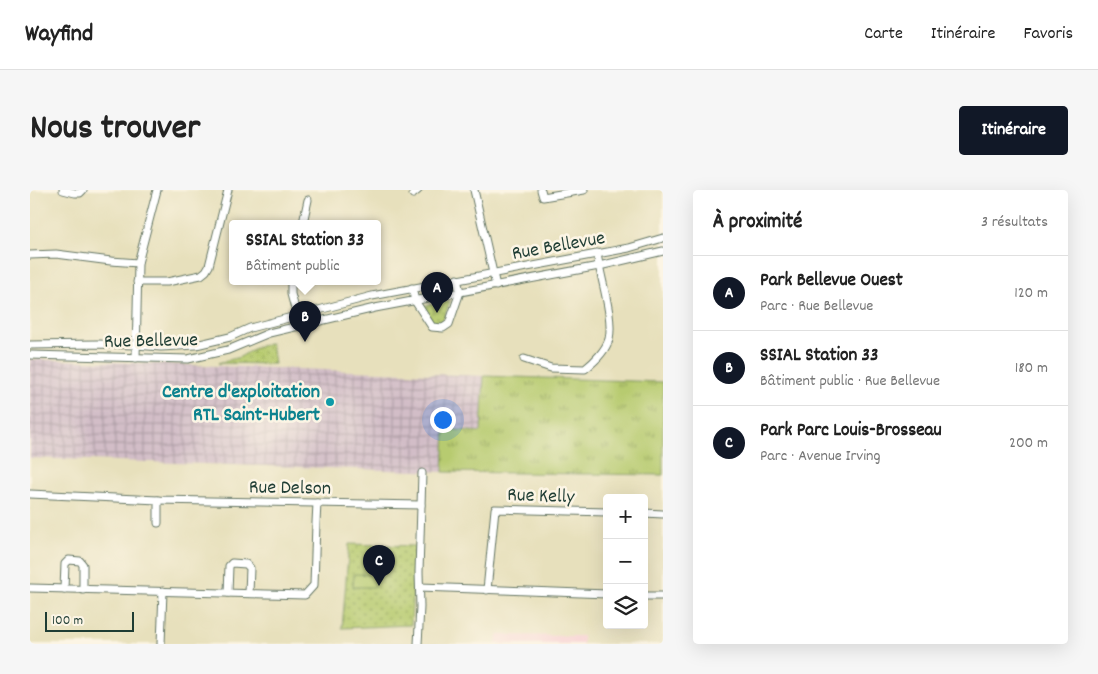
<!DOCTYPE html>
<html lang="fr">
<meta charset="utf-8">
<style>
:root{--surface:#fff;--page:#f6f6f6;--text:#222;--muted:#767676;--line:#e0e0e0;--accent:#111827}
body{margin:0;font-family:Dekko,sans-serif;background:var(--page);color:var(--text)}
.controls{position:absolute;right:15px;bottom:15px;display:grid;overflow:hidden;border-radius:5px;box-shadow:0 5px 20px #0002}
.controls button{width:45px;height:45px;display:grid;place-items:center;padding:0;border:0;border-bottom:1px solid var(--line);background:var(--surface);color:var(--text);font:25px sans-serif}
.scale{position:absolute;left:15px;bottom:12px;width:89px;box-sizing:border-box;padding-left:5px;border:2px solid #1f3d34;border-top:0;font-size:14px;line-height:18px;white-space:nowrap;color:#1f3d34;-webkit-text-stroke:4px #fcf5e5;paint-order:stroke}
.you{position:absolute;left:412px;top:229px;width:18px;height:18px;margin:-12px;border:4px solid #fff;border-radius:50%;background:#1a73e8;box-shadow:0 0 0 8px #1a73e833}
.badge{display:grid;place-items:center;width:32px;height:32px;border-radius:50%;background:var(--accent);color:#fff;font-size:16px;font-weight:700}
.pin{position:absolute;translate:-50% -41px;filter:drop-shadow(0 1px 2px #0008)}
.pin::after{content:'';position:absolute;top:26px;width:18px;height:15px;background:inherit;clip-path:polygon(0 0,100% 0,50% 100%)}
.popup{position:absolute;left:199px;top:30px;width:152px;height:65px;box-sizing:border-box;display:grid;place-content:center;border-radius:5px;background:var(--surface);filter:drop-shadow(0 1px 4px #0005);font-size:16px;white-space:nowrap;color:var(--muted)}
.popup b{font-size:19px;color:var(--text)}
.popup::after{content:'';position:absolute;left:50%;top:100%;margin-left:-10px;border:10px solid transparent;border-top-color:var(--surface)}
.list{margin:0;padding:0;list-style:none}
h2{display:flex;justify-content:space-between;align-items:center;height:65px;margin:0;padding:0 20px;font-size:21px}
h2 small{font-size:16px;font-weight:400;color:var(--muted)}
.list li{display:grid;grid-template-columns:32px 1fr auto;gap:15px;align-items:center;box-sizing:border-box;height:75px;padding:0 20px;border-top:1px solid var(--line)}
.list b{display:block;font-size:19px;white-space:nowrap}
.list p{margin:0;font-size:16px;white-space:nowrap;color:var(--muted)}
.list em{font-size:16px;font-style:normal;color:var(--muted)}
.icon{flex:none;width:28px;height:28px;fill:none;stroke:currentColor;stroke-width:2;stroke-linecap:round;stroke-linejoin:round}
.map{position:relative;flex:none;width:633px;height:454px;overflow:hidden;border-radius:5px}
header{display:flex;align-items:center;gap:30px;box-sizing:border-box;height:70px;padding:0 25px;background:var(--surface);border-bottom:1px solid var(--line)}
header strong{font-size:24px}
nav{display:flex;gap:28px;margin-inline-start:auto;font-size:18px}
.intro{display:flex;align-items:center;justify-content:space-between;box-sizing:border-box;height:120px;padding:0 30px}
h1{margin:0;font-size:35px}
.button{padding:12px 22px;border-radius:5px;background:var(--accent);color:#fff;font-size:18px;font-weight:700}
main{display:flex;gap:30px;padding:0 30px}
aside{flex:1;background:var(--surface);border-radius:5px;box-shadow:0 5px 20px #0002}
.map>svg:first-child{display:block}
.built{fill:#f7cfd3}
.industrial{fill:url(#industrial-grid)}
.grass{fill:url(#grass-tufts);stroke:#6b8452}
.park{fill:url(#park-dots);stroke:#6b8452}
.pitch{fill:#b7cb6f;stroke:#6b8452}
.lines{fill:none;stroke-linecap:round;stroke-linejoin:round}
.minor-casing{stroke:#657664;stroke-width:9}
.minor{stroke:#fff;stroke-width:7}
.culture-dot{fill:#0f9aa8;stroke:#fcf5e5;stroke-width:2}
.labels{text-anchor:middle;stroke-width:5;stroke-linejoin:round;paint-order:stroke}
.street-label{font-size:20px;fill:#1f3d34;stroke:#fcf5e5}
.culture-label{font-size:20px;font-weight:bold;fill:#0d838f;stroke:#fcf5e5;text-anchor:end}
</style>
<header>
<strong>Wayfind</strong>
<nav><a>Carte</a><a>Itinéraire</a><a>Favoris</a></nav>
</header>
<div class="intro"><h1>Nous trouver</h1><a class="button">Itinéraire</a></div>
<main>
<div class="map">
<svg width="633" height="454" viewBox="0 0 633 454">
<defs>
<pattern id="industrial-grid" width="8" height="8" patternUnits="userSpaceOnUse" patternTransform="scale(1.25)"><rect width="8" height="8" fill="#d2bdc7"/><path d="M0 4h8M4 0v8" fill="none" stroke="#aa9ba2"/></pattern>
<pattern id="grass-tufts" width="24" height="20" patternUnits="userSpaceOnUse" patternTransform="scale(1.25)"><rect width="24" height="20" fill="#b7cb6f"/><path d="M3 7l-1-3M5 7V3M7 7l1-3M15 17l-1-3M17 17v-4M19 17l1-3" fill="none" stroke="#94a65c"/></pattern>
<pattern id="park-dots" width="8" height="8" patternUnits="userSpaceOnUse" patternTransform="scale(1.25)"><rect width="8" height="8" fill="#b7cb6f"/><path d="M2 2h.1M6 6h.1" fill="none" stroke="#94a65c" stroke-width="1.8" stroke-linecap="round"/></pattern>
</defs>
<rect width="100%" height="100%" fill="#fcf5e5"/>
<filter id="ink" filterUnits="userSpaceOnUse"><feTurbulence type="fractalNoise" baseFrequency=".02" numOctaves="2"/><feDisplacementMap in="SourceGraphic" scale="10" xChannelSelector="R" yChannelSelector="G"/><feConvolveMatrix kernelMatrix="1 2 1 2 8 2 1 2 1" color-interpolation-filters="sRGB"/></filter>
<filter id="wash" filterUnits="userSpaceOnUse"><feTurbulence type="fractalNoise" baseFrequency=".0096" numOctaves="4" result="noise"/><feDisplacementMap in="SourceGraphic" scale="20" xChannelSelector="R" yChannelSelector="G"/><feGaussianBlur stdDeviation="1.12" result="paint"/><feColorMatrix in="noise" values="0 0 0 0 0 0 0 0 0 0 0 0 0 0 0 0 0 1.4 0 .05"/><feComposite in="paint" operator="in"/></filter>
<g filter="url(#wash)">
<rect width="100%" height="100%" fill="#e7e0bc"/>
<!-- built -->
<polygon class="built" points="467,445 553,446 553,454 466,454"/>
<!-- industrial -->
<polygon class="industrial" points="0,169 454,186 451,242 415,240 413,282 0,268"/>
<!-- grass -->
<polygon class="grass" points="454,186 633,192 633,285 413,282 415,239 451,242"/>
<!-- park -->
<g class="park">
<polygon points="420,111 413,130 408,134 403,132 393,116"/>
<polygon points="241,153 244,174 188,173 210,167 227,157"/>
<polygon points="319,354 385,356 381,435 312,438"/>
</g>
<!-- pitch -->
<polygon class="pitch" points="324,384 345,385 345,397 323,397"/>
</g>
<g filter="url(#ink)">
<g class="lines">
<defs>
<g id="minor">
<polyline points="33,0 45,3 50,3 53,0"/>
<polyline points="444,0 466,96"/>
<polyline points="511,0 513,7 554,0"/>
<polyline points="383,4 388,0"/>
<polyline points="273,33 278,10"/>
<polyline points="0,65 26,64 81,71 108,73"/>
<polyline points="261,91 261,104 270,137"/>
<polyline points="107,92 137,92 171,85 176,81 179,76 198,0"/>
<polyline points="382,98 385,111 402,137 413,138 419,134 430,102 427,89"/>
<polyline points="0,155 67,154 106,155 131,157 166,155 200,147 220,138 342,106 599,58 633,48"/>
<polyline points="0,165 158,169 198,160 239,143 345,118 569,76 633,61"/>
<polyline points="106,168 108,73 127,0"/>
<path d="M494,169l27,9 34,1c9,-7 21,-19 24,-30 5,-22 -9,-62 -12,-86"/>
<polyline points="0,304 128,310 391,315"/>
<polyline points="128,310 128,333"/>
<polyline points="614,323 633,324"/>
<polyline points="390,397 577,404"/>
<polyline points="0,398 275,405 284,395 286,333 287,313"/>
<polyline points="34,399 35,374 39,370 50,371 53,375 53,400"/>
<polyline points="457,400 465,319 577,322"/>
<polyline points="198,403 199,376 202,373 216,374 220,378 219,403"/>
<polyline points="614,406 633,406"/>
<polyline points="131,454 133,401"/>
<polyline points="388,454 390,417 389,382 392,283"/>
</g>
</defs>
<!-- minor casing -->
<use href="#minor" class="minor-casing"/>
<!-- minor -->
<use href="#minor" class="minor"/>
</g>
</g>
<!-- markers -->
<circle class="culture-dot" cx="300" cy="212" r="5"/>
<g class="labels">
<!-- street labels -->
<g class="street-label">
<text transform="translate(528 54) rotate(-10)" y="7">Rue Bellevue</text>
<text transform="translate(121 149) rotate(-1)" y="7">Rue Bellevue</text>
<text transform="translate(260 296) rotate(1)" y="7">Rue Delson</text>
<text transform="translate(511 304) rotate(2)" y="7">Rue Kelly</text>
</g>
<!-- culture labels -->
<g class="culture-label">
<text x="290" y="207">Centre d'exploitation<tspan x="290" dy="23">RTL Saint-Hubert</tspan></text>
</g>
</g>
</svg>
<div class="controls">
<button>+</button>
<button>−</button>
<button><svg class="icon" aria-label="layers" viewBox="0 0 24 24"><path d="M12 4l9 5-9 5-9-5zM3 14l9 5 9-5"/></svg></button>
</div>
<div class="scale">100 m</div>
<div class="you"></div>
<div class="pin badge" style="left:407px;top:123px">A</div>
<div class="pin badge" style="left:275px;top:152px">B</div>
<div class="popup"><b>SSIAL Station 33</b>Bâtiment public</div>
<div class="pin badge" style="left:349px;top:396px">C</div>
</div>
<aside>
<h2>À proximité<small>3 résultats</small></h2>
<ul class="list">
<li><span class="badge">A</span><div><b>Park Bellevue Ouest</b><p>Parc · Rue Bellevue</p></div><em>120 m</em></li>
<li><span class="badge">B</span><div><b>SSIAL Station 33</b><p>Bâtiment public · Rue Bellevue</p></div><em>180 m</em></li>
<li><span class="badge">C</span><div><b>Park Parc Louis-Brosseau</b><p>Parc · Avenue Irving</p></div><em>200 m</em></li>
</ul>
</aside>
</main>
